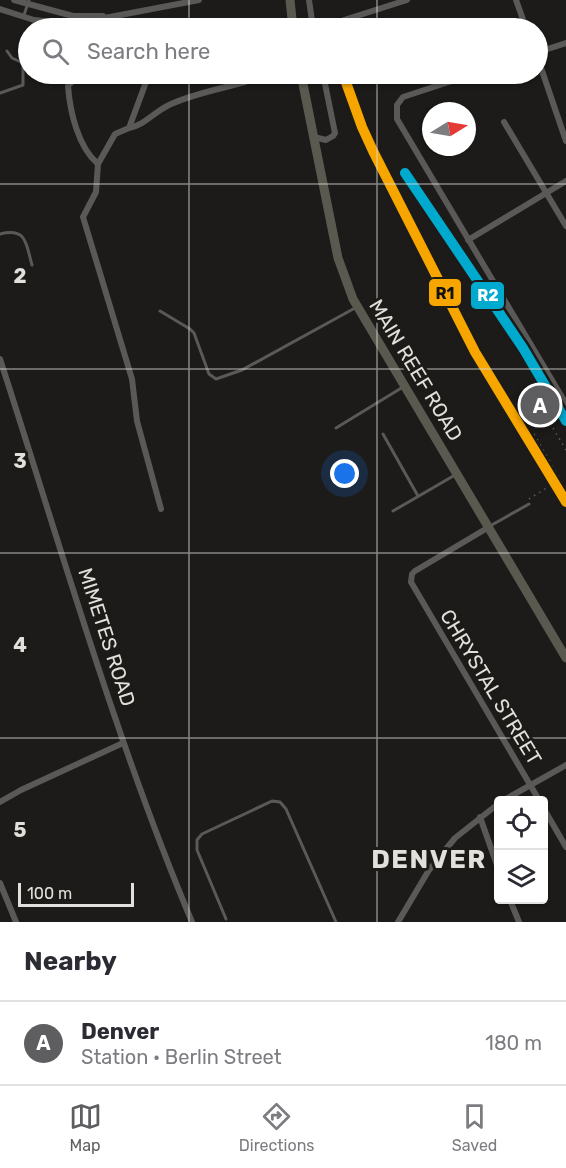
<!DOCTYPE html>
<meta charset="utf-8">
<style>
:root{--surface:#fff;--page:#f7f7f7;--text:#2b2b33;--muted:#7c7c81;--line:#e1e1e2;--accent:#5e5d60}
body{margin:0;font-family:Rubik,sans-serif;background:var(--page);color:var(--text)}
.controls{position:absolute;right:18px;bottom:18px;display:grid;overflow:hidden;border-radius:6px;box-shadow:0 2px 4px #0004}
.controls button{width:54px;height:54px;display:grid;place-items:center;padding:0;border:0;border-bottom:2px solid var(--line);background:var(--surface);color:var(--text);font:30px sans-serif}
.compass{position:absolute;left:422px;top:102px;width:54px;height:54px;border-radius:50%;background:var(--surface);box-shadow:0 2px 4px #0004;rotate:79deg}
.scale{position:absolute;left:18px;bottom:15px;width:116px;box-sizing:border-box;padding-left:6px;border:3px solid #e1e0dd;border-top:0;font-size:16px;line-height:21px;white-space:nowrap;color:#e1e0dd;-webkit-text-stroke:4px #1d1b18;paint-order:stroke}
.you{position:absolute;left:345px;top:474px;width:21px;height:21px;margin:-15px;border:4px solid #fff;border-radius:50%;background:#1a73e8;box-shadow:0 0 0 9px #1a73e833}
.badge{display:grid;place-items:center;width:39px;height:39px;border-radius:50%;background:var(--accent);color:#fff;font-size:20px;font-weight:700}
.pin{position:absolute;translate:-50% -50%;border:3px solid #fff;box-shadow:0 2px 6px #0006}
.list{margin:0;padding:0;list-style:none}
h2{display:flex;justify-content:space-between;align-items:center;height:78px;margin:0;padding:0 24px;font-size:26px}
h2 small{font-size:20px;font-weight:400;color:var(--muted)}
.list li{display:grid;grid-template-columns:39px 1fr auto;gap:18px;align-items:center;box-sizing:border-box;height:84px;padding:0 24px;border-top:2px solid var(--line)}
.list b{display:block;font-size:22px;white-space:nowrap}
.list p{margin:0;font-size:20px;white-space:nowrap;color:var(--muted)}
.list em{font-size:20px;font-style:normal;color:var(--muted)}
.icon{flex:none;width:33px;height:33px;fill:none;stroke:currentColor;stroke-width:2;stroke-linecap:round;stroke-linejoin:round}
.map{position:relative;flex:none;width:566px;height:922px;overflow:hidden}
.search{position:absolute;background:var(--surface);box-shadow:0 2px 4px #0004;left:18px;right:18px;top:18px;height:66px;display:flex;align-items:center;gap:15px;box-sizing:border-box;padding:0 21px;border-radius:33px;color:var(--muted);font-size:22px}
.sheet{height:162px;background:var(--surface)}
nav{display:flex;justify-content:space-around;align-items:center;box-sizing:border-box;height:84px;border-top:2px solid var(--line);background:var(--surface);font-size:16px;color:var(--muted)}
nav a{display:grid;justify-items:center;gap:3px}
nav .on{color:var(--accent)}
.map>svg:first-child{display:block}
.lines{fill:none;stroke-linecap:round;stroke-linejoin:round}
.path{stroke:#5c5b5a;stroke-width:1.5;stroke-dasharray:1.5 4.5;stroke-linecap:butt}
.service{stroke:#5a5957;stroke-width:3}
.minor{stroke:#5a5957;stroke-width:6}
.primary{stroke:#5a594f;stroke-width:9}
.rail-1-casing{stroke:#1d1b18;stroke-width:15}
.rail-2-casing{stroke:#1d1b18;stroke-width:15}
.rail-1{stroke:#f7a600;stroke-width:10}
.rail-2{stroke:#00a9ce;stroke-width:10}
.grid{fill:none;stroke:#e1e0dd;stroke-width:1.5;stroke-opacity:0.55}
.labels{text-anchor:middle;stroke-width:6;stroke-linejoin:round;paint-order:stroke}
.street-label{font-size:20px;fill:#e1e0dd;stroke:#1d1b18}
.district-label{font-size:26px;font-weight:bold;letter-spacing:1.5px;fill:#e1e0dd;stroke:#1d1b18}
.grid-label{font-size:20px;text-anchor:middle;font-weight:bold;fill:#e1e0dd;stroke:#1d1b18;stroke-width:6;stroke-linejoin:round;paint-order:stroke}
.line-badge{stroke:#1d1b18;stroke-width:2}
.badge-label{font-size:16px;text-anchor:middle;font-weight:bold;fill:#fff}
.pale-badge-label{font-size:16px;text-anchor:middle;font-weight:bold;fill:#111}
</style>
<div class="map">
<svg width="566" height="922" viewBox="0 0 566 922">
<rect width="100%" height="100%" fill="#1c1b19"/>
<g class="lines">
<!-- path -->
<g class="path">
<polyline points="550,423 566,450"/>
<polyline points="534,434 566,489"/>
<polyline points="529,499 548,487"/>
</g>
<!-- service -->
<g class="service">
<polyline points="24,15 29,0"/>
<polyline points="7,51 12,58 23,63"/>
<polyline points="0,93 23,85 23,63 28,47"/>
<path d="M0,234c27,-7 26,10 32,31"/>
<polyline points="160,311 190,329 194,333 209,374 216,379 242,370 355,308"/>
<polyline points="336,428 403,387"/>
<polyline points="383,434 418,496"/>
<polyline points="393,511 455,475"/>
<polyline points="490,526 529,504"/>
<polyline points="226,919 197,850 197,840 202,834 272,801 280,802 286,809 336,922"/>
</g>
<!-- minor -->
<g class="minor">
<polyline points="14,0 73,16 103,16"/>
<polyline points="309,0 313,28"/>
<polyline points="516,0 526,28"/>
<polyline points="0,9 34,20 73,24 199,0"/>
<polyline points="319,28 407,0"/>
<polyline points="538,52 566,43"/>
<polyline points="538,59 566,141"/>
<polyline points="149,74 129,128 115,134 98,164 96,192 83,217 132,379 137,421 161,509"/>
<polyline points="473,74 403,97 397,105 397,119 566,404"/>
<polyline points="504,122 566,226"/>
<path d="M129,128c16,-3 25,-16 40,-23 23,-11 51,-16 76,-23"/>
<polyline points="314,137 326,140 333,136 335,133 323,74"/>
<path d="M98,164c-20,-17 -28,-52 -30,-78l5,-5 42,-7"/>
<polyline points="468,240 566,181"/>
<path d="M0,359c61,188 115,380 192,563"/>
<polyline points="489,527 415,571 412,574 411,582 539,800"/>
<polyline points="504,800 566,765"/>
<polyline points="0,802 21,790 123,743"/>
<polyline points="544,809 566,847"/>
<polyline points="480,817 498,868"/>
<polyline points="0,883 16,922"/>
<polyline points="510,900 519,922"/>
<polyline points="398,922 429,870 455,838 498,804"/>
</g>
<!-- primary -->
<g class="primary">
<polyline points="290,0 293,28"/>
<polyline points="301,74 338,258 353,299 566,658"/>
</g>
<defs>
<polyline id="rail-1" points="343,74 362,127 373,151 475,352 566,502"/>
<polyline id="rail-2" points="405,173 523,348 566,421"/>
</defs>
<!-- rail-1 casing -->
<use href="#rail-1" class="rail-1-casing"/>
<!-- rail-2 casing -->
<use href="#rail-2" class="rail-2-casing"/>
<!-- rail-1 -->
<use href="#rail-1" class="rail-1"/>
<!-- rail-2 -->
<use href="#rail-2" class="rail-2"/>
</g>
<!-- grid -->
<path class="grid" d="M189,0v28M377,0v28M189,74v848M377,74v848M0,184h566M0,369h566M0,553h566M0,738h566"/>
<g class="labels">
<!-- street labels -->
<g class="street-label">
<text transform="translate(416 370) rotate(59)" y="7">MAIN REEF ROAD</text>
<text transform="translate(107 637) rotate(72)" y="7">MIMETES ROAD</text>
<text transform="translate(491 687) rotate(59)" y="7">CHRYSTAL STREET</text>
</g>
<!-- district labels -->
<g class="district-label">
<text x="429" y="868">DENVER</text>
</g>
</g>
<g class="grid-label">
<text x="20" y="283">2</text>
<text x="20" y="468">3</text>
<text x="20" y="652">4</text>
<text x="20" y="837">5</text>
</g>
<g class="line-badge">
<rect x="428" y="278" width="34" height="29" rx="6" fill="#f7a600"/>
<rect x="470" y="281" width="35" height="29" rx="6" fill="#00a9ce"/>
</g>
<g class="badge-label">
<text x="488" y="301">R2</text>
</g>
<g class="pale-badge-label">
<text x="445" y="299">R1</text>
</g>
</svg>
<div class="controls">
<button><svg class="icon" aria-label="locate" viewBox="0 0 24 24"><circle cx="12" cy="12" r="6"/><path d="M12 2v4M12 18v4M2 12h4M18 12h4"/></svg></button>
<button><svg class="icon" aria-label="layers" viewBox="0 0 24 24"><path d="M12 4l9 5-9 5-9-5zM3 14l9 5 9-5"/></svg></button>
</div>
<svg class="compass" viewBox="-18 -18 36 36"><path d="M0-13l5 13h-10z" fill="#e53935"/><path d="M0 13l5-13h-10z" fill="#7c7c81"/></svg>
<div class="scale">100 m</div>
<div class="you"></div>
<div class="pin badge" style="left:540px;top:405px">A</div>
<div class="search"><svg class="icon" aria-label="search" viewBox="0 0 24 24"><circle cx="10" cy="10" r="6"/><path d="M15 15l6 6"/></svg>Search here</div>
</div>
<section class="sheet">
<h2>Nearby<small></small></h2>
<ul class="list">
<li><span class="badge">A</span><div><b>Denver</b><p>Station · Berlin Street</p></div><em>180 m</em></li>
</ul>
</section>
<nav>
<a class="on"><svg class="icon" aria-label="map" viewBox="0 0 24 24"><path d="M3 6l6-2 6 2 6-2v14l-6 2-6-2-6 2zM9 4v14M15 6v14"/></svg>Map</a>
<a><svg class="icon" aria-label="directions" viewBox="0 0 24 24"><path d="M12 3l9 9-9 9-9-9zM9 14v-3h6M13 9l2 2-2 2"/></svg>Directions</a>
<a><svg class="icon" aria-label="saved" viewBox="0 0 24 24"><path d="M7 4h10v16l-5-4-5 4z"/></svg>Saved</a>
</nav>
